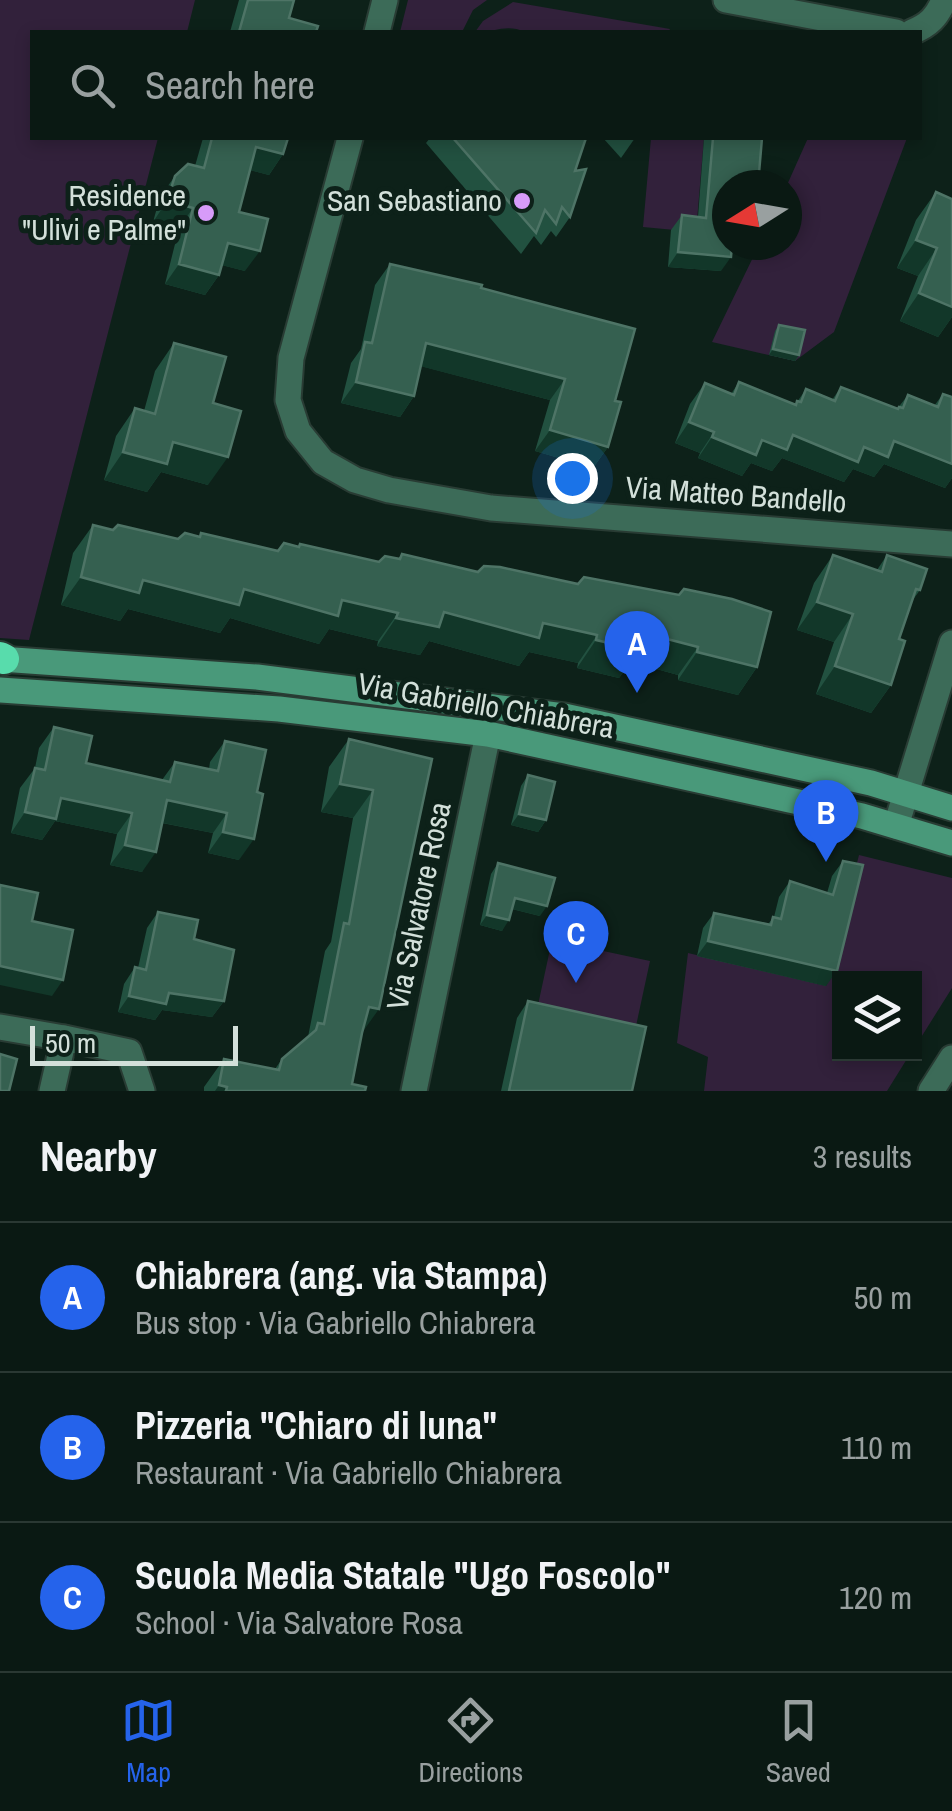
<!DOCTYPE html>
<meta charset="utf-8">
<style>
:root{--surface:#0a1913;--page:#13221c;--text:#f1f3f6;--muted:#99a0a0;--line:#2a3833;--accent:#2563eb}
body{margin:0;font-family:"Archivo Narrow",sans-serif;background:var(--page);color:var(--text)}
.controls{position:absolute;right:30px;bottom:30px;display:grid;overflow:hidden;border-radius:0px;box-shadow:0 5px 15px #0003}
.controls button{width:90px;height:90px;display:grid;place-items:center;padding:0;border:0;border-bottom:2px solid var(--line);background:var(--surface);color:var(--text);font:50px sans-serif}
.compass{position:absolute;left:712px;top:170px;width:90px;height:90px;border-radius:50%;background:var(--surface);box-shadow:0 5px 15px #0003;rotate:259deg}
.scale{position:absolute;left:30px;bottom:25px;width:208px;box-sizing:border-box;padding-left:10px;border:5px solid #d3e0da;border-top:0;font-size:28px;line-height:35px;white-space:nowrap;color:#d3e0da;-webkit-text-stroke:8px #0d2119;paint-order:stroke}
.you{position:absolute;left:572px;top:478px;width:35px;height:35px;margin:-25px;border:8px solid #fff;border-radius:50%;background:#1a73e8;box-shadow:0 0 0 15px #1a73e833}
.badge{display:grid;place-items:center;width:65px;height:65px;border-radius:50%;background:var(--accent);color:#fff;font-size:32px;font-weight:700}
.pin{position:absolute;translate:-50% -82px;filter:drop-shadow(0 2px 5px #0008)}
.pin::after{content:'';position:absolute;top:52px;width:35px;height:30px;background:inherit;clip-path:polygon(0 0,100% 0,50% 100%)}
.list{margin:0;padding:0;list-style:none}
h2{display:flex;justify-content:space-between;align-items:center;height:130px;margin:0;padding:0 40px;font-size:42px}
h2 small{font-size:32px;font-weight:400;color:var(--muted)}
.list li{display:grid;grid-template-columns:65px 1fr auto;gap:30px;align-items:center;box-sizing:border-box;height:150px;padding:0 40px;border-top:2px solid var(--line)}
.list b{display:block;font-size:38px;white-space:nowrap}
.list p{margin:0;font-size:32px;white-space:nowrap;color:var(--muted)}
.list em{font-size:32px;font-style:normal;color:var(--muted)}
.icon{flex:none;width:55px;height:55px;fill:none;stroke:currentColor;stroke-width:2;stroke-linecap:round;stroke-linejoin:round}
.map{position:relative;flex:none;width:952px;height:1091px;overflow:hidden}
.search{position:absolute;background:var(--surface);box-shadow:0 5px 15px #0003;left:30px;right:30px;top:30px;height:110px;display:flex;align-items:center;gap:25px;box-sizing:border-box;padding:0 35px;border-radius:0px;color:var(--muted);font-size:38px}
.sheet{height:580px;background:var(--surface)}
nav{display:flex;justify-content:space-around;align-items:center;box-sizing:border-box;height:140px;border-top:2px solid var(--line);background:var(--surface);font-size:28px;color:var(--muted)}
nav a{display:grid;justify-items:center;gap:5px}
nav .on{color:var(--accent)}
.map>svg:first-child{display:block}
.green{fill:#32213b}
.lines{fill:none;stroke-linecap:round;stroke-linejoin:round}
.street-casing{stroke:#293c34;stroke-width:29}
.secondary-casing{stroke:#293c34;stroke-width:29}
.highway-casing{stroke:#293c34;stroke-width:34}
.street{stroke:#3c6b58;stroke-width:25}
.secondary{stroke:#49997a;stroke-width:25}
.highway{stroke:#58dcac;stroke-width:30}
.wall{fill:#225140}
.shaded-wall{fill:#123729}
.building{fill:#356050;stroke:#4e7466;stroke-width:2.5}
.poi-dot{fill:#d79bf9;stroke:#0d2119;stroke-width:4}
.labels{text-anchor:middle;stroke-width:10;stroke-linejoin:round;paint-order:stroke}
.poi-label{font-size:30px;fill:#d3e0da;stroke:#0d2119;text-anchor:end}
.street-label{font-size:30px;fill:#d3e0da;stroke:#0d2119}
</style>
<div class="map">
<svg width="952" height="1091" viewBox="0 0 952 1091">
<rect width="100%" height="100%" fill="#0d2119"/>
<!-- green -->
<g class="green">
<polygon points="0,0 195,0 187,32 32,32 32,138 158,138 29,640 0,638"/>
<polygon points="408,0 487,0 473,10 462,32 400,32"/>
<path d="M513,2l157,27 -2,3h-143c-19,-9 -31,1 -50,0l8,-11z"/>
<polygon points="651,138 704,138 696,232 643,227"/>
<polygon points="808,138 907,138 834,332 795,361 712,342 759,245 787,245 787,185"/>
<polygon points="859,855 952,878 952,988 915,1047 914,978 840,978 840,1054 910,1054 887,1091 704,1091 708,1057 677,1043 688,953 826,986"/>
<polygon points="552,940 650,961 636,1026 538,1005"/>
</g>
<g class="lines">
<defs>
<g id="street">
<polyline points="726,0 896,32"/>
<polyline points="377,32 385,0"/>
<path d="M912,32c17,-7 25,-15 32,-32"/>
<polyline points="350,138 291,358 288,400 298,431 323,462 355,480 389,490 491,508 952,544"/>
<polyline points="896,826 952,643"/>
<polyline points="0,1027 64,1038"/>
<polyline points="52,1091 64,1038 129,1052 142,1091"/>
<polyline points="414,1091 488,734"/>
<polyline points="931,1091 952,1058"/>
</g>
<g id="secondary">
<polyline points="0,659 257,677 564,716 871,783 952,808"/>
<polyline points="0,690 279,709 488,734 862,816 952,843"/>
</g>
<polyline id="highway" points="0,657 4,659"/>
</defs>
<!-- street casing -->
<use href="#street" class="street-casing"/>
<!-- secondary casing -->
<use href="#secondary" class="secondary-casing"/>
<!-- highway casing -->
<use href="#highway" class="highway-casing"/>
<!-- street -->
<use href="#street" class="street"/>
<!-- secondary -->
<use href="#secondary" class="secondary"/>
<!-- highway -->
<use href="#highway" class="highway"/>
</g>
<!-- wall -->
<g class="wall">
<polygon points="239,0 294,0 289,18 316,32 230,32"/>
<polygon points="203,138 288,138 283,154 269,175 250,170 239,212 245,271 222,265 219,275 205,295 165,284 179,228 153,222 160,197 175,176 195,166"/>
<polygon points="430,138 586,138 575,171 570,217 556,237 551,231 541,245 534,236 521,254 426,143"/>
<polygon points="603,138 635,138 621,158"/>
<polygon points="704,138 762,138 727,185 721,271 668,267 671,230 682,215 698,217"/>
<polygon points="936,192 952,199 952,317 938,337 900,321 918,276 897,268 916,220"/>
<polygon points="390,264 481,288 615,401 608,447 593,468 535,451 550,400 421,366 414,396 400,417 341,403 351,363 361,349 375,285"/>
<polygon points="779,325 799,355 795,361 769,355 775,331"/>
<polygon points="174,343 213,403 208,485 161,472 147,492 104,480 116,436 135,408 144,411 155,371"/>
<polygon points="739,382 795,405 806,389 832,400 841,387 897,409 908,395 934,406 943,394 952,397 952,478 945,488 884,464 874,477 853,469 844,482 782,458 772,471 751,463 742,476 698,458 700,453 675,443 690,404 705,383 731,394"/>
<polygon points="93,525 113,530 178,539 199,536 278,551 298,547 300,544 379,562 398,559 402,554 757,667 738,695 678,680 678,675 631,662 619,678 577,668 578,663 529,652 519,666 429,641 420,655 377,646 378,641 329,629 319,644 230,618 220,633 128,609 120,621 61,605 73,553"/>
<polygon points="833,555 877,570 887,555 920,590 912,601 899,639 891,685 871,713 816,694 834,642 797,630 814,583"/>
<polygon points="54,727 86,763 162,780 175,762 209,769 210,762 225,741 239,860 208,853 213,833 162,823 142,872 110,865 117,834 55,821 42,840 11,833 20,788 35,768 39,748"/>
<polygon points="349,739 432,759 362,1033 352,1084 365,1091 204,1091 204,1087 224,1059 275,1069 282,1059 308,1037 325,951 331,942 353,818 321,812 329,767"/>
<polygon points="528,775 546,820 538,832 511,825 521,786"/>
<polygon points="843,861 826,986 697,956 703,928 714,913 768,924 774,917 779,897 790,881 827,893 832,876"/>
<polygon points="498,863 540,916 512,909 502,931 480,925 491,874"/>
<polygon points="158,912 194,939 224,1001 212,1017 162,1010 155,1020 118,1012 124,984 135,967 138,968 147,928"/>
<polygon points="528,1001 632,1091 501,1091 517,1018"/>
</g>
<!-- shaded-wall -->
<g class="shaded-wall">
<polygon points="256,147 283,154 269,175 241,168"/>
<polygon points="167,201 193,208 179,228 153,222"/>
<polygon points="916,240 937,248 918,276 897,268"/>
<polygon points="228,243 260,251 245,271 213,263"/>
<polygon points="678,252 731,257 721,271 668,267"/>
<polygon points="179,264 219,275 205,295 165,284"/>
<polygon points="919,293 952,306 952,317 938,337 900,321"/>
<polygon points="426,343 565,379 550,400 412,364"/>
<polygon points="773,349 799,355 795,361 769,355"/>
<polygon points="356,382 414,396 400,417 341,403"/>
<polygon points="689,422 714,432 700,453 675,443"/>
<polygon points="550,430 608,447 593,468 535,451"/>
<polygon points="793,435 864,447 894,441 952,464 952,478 945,488 884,464 874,477 853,469 844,482 782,458 772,471 751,463 742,476 698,458 712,437 762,440"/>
<polygon points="173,442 228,457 208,485 161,472 147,492 104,480 123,452"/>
<polygon points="81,577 143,580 342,600 398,613 378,641 329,629 319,644 230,618 220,633 128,609 120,621 61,605"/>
<polygon points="817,602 853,614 834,642 797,630"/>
<polygon points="444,612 543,623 597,635 578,663 529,652 519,666 429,641 420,655 377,646 396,618"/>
<polygon points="644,633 698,647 678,675 631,662 619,678 577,668 596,640"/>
<polygon points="697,652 757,667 738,695 678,680"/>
<polygon points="835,666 891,685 871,713 816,694"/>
<polygon points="340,784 373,790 353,818 321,812"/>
<polygon points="61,798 132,813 117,834 55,821 42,840 11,833 25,812"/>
<polygon points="167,800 227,813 213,833 153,821"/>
<polygon points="519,814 546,820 538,832 511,825"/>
<polygon points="223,832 254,839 239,860 208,853"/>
<polygon points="125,845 156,852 142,872 110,865"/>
<polygon points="515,898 547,906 540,916 508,908"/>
<polygon points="487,915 509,920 502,931 480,925"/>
<polygon points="708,941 837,971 826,986 697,956"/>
<polygon points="0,966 63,980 52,996 0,985"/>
<polygon points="169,993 224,1001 212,1017 162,1010 155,1020 118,1012 129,996"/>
<polygon points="369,1007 379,1009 359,1037"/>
<polygon points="219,1085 227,1087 224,1091 215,1091"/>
</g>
<!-- building -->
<g class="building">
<polygon points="248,0 294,0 289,18 318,26 316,32 239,32"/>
<polygon points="212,138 288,138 283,154 256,147 239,212 268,219 260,251 228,243 219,275 179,264 193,208 167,201 175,176 188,164 204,168"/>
<polygon points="453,138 586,138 575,171 586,169 570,217 562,207 556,224 545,210 536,233"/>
<polygon points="713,138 762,138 758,185 727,185 727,245 732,245 731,257 678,252 682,215 706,218"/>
<polygon points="936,192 952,199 952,307 919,293 937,248 916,240"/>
<polygon points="390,264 482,285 481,288 635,329 615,401 621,402 608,447 550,430 565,379 426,343 414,396 356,382 365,342 372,343"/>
<polygon points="779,325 805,330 799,355 773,349"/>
<polygon points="174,343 226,357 213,403 241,411 228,457 173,442 167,464 123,452 135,408 155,414"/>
<polygon points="739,382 796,405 797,401 801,402 806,389 835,401 841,387 898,409 899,407 903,408 908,395 938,407 943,394 952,397 952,464 894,441 888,457 864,447 858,462 793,435 787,450 762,440 756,455 712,437 714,432 689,422 705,383 734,395"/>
<polygon points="93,525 113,530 118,525 178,539 185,533 200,537 201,533 278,551 284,543 299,547 300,544 379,562 385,556 400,559 402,554 478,572 484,566 500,567 578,584 584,577 679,595 684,589 732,599 771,612 757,667 697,652 698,647 644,633 639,650 596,640 597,635 543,623 539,638 444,612 439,627 396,618 398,613 342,600 338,616 244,589 239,605 143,580 139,593 81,577"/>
<polygon points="833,555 882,572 887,555 927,569 920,590 916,589 899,639 905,641 891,685 835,666 853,614 817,602"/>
<polygon points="54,727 92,736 86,763 170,782 175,762 218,771 225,741 266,750 257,792 263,794 254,839 223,832 227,813 167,800 156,852 125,845 132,813 61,798 56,819 25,812 35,768 45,770"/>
<polygon points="349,739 432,759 379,1009 369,1007 362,1033 352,1084 366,1087 365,1091 226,1091 227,1087 219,1085 224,1059 279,1070 282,1059 316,1030 318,1023 324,1024 344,923 349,924 373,790 340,784"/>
<polygon points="528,775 555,782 546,820 519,814"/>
<polygon points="843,861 863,865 837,971 708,941 714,913 771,925 773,917 781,919 790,881 833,895"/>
<polygon points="498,863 555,878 547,906 515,898 509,920 487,915"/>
<polygon points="0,885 38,893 32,921 73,930 63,980 0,966"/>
<polygon points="158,912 198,920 194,939 234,950 224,1001 169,993 166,1004 129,996 135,967 146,970"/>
<polygon points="528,1001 646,1027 632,1091 509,1091"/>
<polygon points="0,1054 17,1059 9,1091 0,1091"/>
</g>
<!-- markers -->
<g class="poi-dot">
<circle cx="522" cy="201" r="10"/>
<circle cx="206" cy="213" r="10"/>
</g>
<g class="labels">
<!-- poi labels -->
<g class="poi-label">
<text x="186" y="206">Residence<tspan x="186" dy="34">"Ulivi e Palme"</tspan></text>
<text x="502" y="211">San Sebastiano</text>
</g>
<!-- street labels -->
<g class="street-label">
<text transform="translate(736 495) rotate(4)" y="10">Via Matteo Bandello</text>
<text transform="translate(486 706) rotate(10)" y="10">Via Gabriello Chiabrera</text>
<text transform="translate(419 906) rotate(-78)" y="10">Via Salvatore Rosa</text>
</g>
</g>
</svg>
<div class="controls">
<button><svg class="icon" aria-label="layers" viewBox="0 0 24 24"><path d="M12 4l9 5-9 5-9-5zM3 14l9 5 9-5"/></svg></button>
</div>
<svg class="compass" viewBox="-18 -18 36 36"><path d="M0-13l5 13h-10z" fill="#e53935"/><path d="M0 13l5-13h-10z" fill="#99a0a0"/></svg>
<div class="scale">50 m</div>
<div class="you"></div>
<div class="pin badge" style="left:637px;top:693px">A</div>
<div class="pin badge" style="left:826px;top:862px">B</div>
<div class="pin badge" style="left:576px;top:983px">C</div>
<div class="search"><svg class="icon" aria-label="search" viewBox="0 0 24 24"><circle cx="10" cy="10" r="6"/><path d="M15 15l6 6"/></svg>Search here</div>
</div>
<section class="sheet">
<h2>Nearby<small>3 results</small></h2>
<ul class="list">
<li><span class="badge">A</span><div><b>Chiabrera (ang. via Stampa)</b><p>Bus stop · Via Gabriello Chiabrera</p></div><em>50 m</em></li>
<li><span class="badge">B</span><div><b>Pizzeria &quot;Chiaro di luna&quot;</b><p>Restaurant · Via Gabriello Chiabrera</p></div><em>110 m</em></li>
<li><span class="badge">C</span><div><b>Scuola Media Statale &quot;Ugo Foscolo&quot;</b><p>School · Via Salvatore Rosa</p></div><em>120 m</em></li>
</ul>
</section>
<nav>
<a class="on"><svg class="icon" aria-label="map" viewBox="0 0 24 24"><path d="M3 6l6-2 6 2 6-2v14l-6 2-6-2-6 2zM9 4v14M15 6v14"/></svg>Map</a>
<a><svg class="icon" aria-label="directions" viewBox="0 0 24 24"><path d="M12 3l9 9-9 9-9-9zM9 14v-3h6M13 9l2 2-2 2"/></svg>Directions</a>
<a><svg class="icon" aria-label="saved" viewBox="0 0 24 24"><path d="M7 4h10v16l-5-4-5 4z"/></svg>Saved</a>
</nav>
